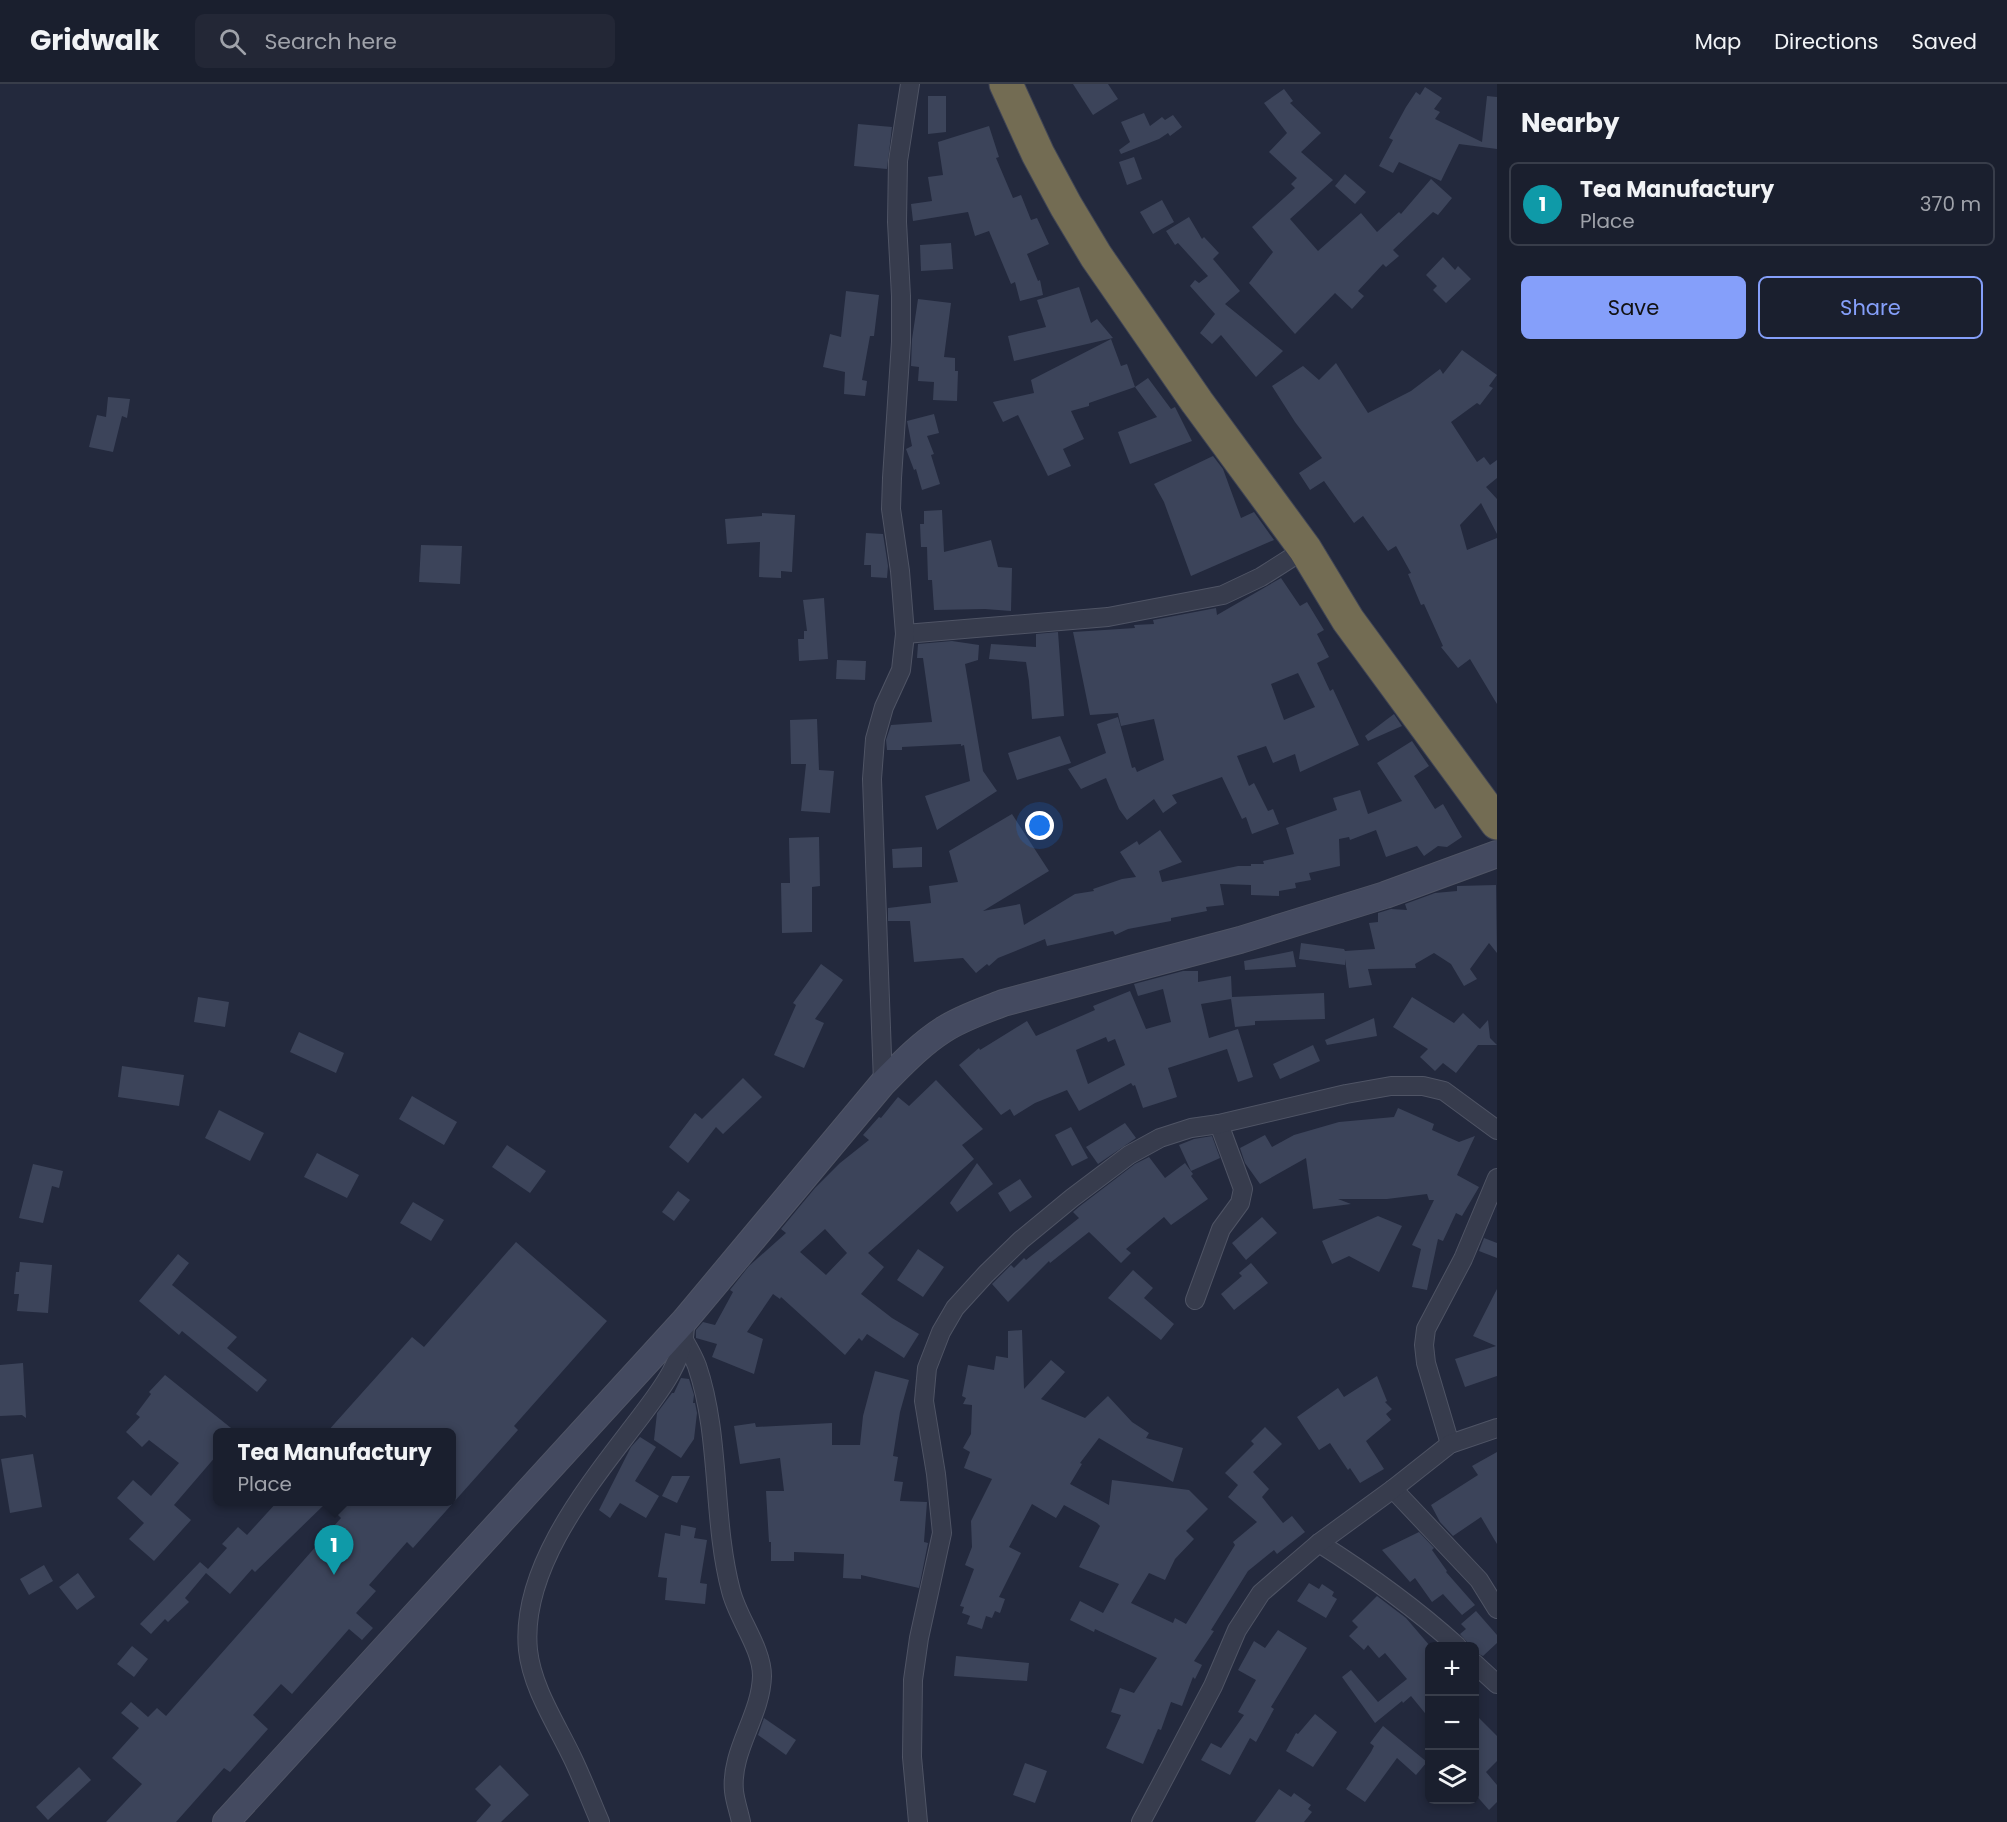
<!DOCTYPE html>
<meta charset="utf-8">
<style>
:root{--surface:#1a1f2e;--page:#232736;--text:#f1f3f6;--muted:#9fa2aa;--line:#383d4a;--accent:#859ffa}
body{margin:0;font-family:Poppins,sans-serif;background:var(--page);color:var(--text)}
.controls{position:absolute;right:18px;bottom:18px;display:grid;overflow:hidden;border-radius:9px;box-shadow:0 3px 9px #0003}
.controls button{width:54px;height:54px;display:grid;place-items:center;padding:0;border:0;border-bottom:2px solid var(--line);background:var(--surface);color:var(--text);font:30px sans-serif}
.you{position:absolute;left:1040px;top:742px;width:21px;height:21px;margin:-15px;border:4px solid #fff;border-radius:50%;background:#1a73e8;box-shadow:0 0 0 9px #1a73e833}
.badge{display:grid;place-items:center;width:39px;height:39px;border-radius:50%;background:var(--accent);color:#fff;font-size:20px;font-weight:700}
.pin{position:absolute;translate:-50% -50px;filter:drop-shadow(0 2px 3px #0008)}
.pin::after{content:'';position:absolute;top:32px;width:21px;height:18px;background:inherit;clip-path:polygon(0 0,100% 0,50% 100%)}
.popup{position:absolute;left:213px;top:1344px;width:243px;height:78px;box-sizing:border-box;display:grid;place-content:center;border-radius:9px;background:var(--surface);filter:drop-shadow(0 2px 4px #0005);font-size:20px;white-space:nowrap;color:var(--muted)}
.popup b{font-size:22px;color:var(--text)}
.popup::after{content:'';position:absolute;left:50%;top:100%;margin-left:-12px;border:12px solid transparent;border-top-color:var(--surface)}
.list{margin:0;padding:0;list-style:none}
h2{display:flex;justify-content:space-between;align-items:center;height:78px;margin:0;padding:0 24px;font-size:26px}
h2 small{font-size:20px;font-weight:400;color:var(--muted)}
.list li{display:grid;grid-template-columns:39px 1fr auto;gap:18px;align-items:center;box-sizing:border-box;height:84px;margin:0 12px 12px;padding:0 12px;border:2px solid var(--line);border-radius:9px}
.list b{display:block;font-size:22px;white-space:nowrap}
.list p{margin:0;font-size:20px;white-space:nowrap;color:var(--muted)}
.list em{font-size:20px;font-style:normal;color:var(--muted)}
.actions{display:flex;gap:12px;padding:18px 24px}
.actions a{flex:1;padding:14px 0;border:2px solid var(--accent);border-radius:9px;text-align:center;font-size:21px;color:var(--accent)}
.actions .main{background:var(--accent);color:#111}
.icon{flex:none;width:33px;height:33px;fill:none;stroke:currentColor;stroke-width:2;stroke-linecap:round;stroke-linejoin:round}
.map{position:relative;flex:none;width:1497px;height:1738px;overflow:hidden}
header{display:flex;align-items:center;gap:36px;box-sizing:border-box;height:84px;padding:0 30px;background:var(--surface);border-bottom:2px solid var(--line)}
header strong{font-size:28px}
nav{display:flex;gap:33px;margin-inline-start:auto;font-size:21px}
.search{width:420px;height:54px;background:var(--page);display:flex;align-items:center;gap:15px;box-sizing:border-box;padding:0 21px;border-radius:9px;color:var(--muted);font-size:22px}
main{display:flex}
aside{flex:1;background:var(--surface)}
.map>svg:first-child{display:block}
.building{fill:#3c445a;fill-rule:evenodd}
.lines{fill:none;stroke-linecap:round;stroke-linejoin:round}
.street-casing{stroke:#4f5465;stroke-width:20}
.secondary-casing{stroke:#4f5465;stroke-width:28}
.highway-casing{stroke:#3f4455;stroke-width:35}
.street{stroke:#373c4d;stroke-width:18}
.secondary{stroke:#444a60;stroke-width:26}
.highway{stroke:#736c53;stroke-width:33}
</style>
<header>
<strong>Gridwalk</strong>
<div class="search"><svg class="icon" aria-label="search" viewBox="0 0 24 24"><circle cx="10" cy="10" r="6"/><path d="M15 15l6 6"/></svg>Search here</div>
<nav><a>Map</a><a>Directions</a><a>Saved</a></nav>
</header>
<main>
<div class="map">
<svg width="1497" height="1738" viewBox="0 0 1497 1738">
<rect width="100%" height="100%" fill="#23293d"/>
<!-- building -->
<g class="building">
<polygon points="1073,0 1108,0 1118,15 1093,31"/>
<polygon points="1425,3 1442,14 1434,25 1440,28 1435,35 1482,58 1487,12 1497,13 1497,65 1459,60 1441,97 1399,78 1393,89 1379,82 1393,56 1389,54 1406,23 1416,8 1420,11"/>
<polygon points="1284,5 1293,17 1290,19 1321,49 1301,68 1333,96 1290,135 1318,167 1361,129 1377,148 1399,128 1401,130 1431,95 1452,114 1438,131 1433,128 1393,166 1399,172 1386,183 1383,180 1358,207 1364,212 1352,225 1335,209 1295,250 1249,199 1273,168 1252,143 1295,104 1291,100 1297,94 1269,68 1287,49 1264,19"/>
<polygon points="928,12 946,12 946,48 928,50"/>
<polygon points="1144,29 1150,42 1162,33 1165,36 1173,31 1182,43 1170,52 1168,49 1159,55 1121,70 1119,66 1130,58 1121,38"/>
<polygon points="858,40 892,43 887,85 854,82"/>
<polygon points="989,42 999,73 996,74 1013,114 1021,111 1031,136 1037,134 1049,160 1027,170 1038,197 1040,196 1043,211 1020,217 1015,198 1011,200 989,147 975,152 968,128 913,137 911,120 932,117 928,93 943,91 938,58"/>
<polygon points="1134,73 1142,95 1127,101 1119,78"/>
<polygon points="1345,90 1366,108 1355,120 1335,102"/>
<polygon points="1162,116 1174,138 1153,150 1140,128"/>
<polygon points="1189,133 1202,155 1204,153 1219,169 1213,175 1240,207 1225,220 1283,267 1256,293 1221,251 1212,260 1200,249 1215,230 1190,202 1195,196 1199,199 1208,192 1178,159 1175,161 1166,147"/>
<polygon points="951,159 953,185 921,187 920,161"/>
<polygon points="1443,173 1455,186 1458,182 1471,195 1446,219 1433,206 1437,202 1426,191"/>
<polygon points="1079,203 1091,239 1097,235 1113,254 1014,277 1008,252 1046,243 1037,216"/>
<polygon points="846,207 879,211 874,252 870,252 862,296 867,297 865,312 844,310 845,288 823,283 830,250 841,253"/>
<polygon points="918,215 951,219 944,273 955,274 955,287 958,287 957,317 933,316 934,298 918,297 919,283 911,282 912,255"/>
<polygon points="1111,255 1121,282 1127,280 1135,303 1089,319 1089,322 1071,327 1084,355 1063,365 1071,382 1048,392 1018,331 1003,338 993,318 1034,309 1031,296"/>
<polygon points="1462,266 1497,291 1489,302 1493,304 1480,321 1477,319 1451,338 1477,378 1484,373 1490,381 1497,376 1497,394 1486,403 1497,415 1497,450 1481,419 1460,441 1467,466 1497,454 1497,620 1470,575 1458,584 1441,563 1443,562 1424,520 1421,521 1408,490 1411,489 1396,462 1388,467 1363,432 1354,439 1324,397 1310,406 1299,389 1322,374 1295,338 1272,302 1303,282 1319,296 1336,279 1368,329 1411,307 1440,285 1443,290"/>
<polygon points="1148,294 1171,325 1175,323 1192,357 1130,380 1118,348 1157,333 1135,303"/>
<polygon points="108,313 130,315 127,334 122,332 113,368 89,363 97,331 106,333"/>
<polygon points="934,330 939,349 927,352 934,370 931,371 940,400 922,406 916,385 914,386 906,365 912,362 907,337"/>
<polygon points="1213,372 1223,385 1241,434 1254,428 1274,456 1191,492 1164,418 1154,400"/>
<polygon points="942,426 944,468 991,456 998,483 1012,484 1011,527 985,525 934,526 932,496 928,496 927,463 921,463 920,440 924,440 924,427"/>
<polygon points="762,429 795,431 792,488 781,487 781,494 759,493 760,458 727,460 725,435 762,432"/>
<polygon points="866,449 883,450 888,482 887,494 871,493 871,481 864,481"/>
<polygon points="421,461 462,462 460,500 419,498"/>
<path d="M1281,494l19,28 7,-4 17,28 -7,4 12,23 -12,6 13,28 3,-2 26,56 -59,27 -5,-18 -22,9 -7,-17 -29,10 12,30 5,-3 14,28 5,-2 6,15 -27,10 -6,-17 -4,2 -20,-42 -50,18 5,8 -14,10 -9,-14 -27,21 -8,-11 -13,-31 -25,11 -13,-20 38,-16 -9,-29 21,-7 14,51 3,-1 2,5 27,-12 -10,-41 -33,7 -3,-13 -28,2 -17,-83 62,-4 -1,-3 20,-1 -1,-4 63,-12 1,7zM1298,589l17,34 -31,13 -13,-36z"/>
<polygon points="824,514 828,575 799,577 798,555 804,555 804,547 807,547 803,516"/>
<polygon points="1058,548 1064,632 1032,635 1029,597 1026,578 989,575 991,560 1036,563 1036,550"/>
<polygon points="952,557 979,561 978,576 965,580 983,687 997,707 937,746 925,712 970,697 964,661 961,662 961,660 902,663 902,666 887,666 886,656 891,641 932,638 923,574 917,574 918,560"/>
<polygon points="837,576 866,577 865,596 836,595"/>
<polygon points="1394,630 1402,642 1368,657 1365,652"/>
<polygon points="817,635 819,686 834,687 830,729 801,727 806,680 791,680 790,636"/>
<polygon points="1060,652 1071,679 1017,696 1008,669"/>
<polygon points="1412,657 1429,682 1414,692 1435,725 1443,720 1462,753 1447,763 1438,762 1424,772 1417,762 1386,773 1376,746 1350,756 1349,753 1339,755 1340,782 1309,789 1311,796 1295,799 1296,804 1279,807 1279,812 1251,811 1251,801 1220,800 1224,821 1206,823 1207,827 1171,834 1171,837 1128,845 1115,851 1113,847 1047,862 1045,855 998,874 989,882 987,880 976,889 963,874 914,878 910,837 888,837 888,824 931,819 929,802 958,798 949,767 1012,730 1049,787 983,827 1020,820 1024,841 1075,810 1094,807 1093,805 1122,795 1136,793 1120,768 1137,757 1139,761 1160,746 1182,778 1159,787 1162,798 1238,782 1251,782 1251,780 1264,780 1263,777 1294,770 1286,744 1337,726 1333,714 1360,706 1368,730 1402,717 1377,679"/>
<polygon points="819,753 820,802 812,803 812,848 782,849 781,799 790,799 789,754"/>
<polygon points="922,763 922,783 893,784 892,765"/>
<polygon points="1496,801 1497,869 1489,859 1470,885 1477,895 1464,902 1451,880 1434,869 1415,880 1416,884 1368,885 1372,901 1349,904 1345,875 1345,881 1299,875 1301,859 1344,865 1345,867 1375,865 1369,839 1378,838 1378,829 1391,825 1407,826 1405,820 1435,809 1457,807 1457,802"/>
<polygon points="1293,867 1296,883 1245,886 1244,877"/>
<polygon points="821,880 843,896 815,935 824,939 804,984 774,971 796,921 793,919"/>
<path d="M1183,887h15v11l33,-6 1,21 92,-4 1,26 -70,2v4l-20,2 -4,-28 -30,5 8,34 29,-9 15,48 -15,5 -11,-33 -59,19 9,29 -34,11 -8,-23 -2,1 -2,-3 -52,28 -12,-21 -32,13 -21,13 -4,-7 -9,6 -42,-50 20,-17 1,2 47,-29 9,15 59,-26 -2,-4 37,-15 16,38 25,-7 -8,-33 -25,7 -4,-12zM1106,953l2,5 7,-3 10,26 -37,19 -12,-34z"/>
<polygon points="198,913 229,918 225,943 194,938"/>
<polygon points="1412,913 1454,939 1463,929 1480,945 1488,936 1490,954 1497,961 1478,961 1456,989 1443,979 1435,987 1420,973 1428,965 1393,943"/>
<polygon points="1374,934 1377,952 1327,961 1325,956"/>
<polygon points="299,948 344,969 336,989 290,968"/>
<polygon points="1313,961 1320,977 1280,995 1273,980"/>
<polygon points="122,982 184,991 179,1022 118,1013"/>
<polygon points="743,994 762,1013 723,1050 716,1043 688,1079 669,1063 695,1029 702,1035"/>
<path d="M936,996l47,49 -21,16 12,14 -106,94 16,14 -23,27 31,24 27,16 -15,24 -37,-24 -5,7 -3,-3 -14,17 -64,-58 -1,2 -7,-5 -26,38 16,7 -9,35 -42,-17 5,-13 -21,-6v-8l7,-8 12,3 18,-33 -3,-2 19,-24 37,-33 -5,-4 34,-41 25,-25 29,-23 -6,-5 16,-18 2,1 17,-21 11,9zM825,1145l22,24 -21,22 -26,-23z"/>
<polygon points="412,1012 457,1038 444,1061 399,1035"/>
<polygon points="1398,1024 1434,1040 1432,1046 1459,1058 1475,1052 1457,1091 1479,1103 1462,1132 1456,1129 1443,1157 1438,1155 1427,1206 1412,1203 1421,1165 1412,1161 1434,1116 1429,1116 1427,1110 1387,1115 1338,1115 1351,1120 1313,1125 1306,1074 1260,1100 1245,1079 1240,1064 1265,1051 1272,1063 1294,1051 1339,1038 1394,1033"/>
<polygon points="219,1026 264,1049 250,1077 205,1054"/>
<polygon points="1125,1039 1136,1054 1098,1080 1086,1063"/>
<polygon points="1071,1043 1088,1074 1072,1082 1055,1051"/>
<polygon points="1212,1052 1220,1074 1191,1087 1179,1061 1194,1055"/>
<polygon points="507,1061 546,1087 530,1109 492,1083"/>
<polygon points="317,1069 359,1091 347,1114 304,1093"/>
<polygon points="1149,1073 1165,1094 1185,1079 1193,1090 1191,1092 1208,1115 1171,1141 1164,1133 1126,1165 1131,1169 1121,1179 1089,1148 1050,1179 1049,1177 1008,1218 992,1200 1011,1181 1014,1184 1024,1174 1026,1176 1079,1134 1073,1128 1080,1122 1135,1080"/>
<polygon points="977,1079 993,1100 957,1128 950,1119"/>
<polygon points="33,1080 63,1087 59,1104 52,1102 43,1139 19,1134"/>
<polygon points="1020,1095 1032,1113 1010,1128 998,1109"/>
<polygon points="678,1107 690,1116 674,1137 662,1128"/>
<polygon points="413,1118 444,1136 431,1157 400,1139"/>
<polygon points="1378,1132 1402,1142 1379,1188 1349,1172 1332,1180 1322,1157"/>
<polygon points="1262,1133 1277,1149 1246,1176 1232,1159"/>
<polygon points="1484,1154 1497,1159 1497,1174 1479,1167"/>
<polygon points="516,1158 607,1237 514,1342 518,1346 413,1464 407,1458 369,1501 376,1507 356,1529 373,1544 362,1556 349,1545 292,1610 281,1600 253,1631 268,1645 230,1688 224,1684 176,1738 106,1738 142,1700 112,1674 139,1644 121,1629 131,1618 148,1633 157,1624 166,1632 341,1434 326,1419 255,1488 252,1485 230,1510 206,1489 185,1514 189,1518 168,1538 165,1535 151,1550 140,1540 200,1478 208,1485 227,1464 222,1460 238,1443 247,1451 277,1418 451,1418 451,1348 327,1348 412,1253 424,1263"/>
<polygon points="918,1165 944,1183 923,1213 897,1196"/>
<polygon points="178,1170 189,1179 172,1201 237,1253 227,1264 267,1296 257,1308 182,1247 179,1251 139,1217"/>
<polygon points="20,1178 52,1181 48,1229 17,1227 19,1210 14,1210 16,1188 19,1188"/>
<polygon points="1251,1179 1268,1199 1234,1226 1221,1210 1242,1192 1239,1189"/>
<polygon points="1133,1186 1153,1204 1144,1214 1174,1240 1161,1256 1108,1214"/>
<polygon points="1497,1205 1497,1292 1465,1303 1455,1275 1496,1262 1473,1252"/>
<polygon points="1022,1246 1024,1305 1051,1276 1065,1288 1041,1315 1085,1334 1108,1312 1132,1338 1149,1349 1146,1354 1183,1364 1173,1398 1099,1354 1080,1379 1082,1380 1070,1400 1109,1421 1112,1396 1189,1406 1208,1425 1186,1447 1194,1455 1175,1475 1165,1496 1149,1489 1131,1519 1173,1539 1175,1534 1186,1540 1235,1461 1233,1458 1257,1438 1228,1413 1238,1401 1225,1389 1254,1360 1251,1357 1265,1343 1282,1360 1253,1388 1269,1405 1262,1413 1283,1439 1292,1432 1305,1448 1277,1470 1274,1466 1248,1487 1211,1546 1214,1547 1194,1577 1202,1581 1195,1595 1193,1593 1182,1622 1171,1618 1161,1646 1158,1645 1143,1680 1106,1664 1121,1631 1111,1628 1120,1604 1134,1609 1157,1574 1095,1545 1094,1548 1070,1536 1080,1517 1103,1529 1119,1500 1079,1483 1100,1442 1097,1439 1064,1421 1056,1434 1032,1420 1009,1463 1021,1469 999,1513 1005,1515 1000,1529 995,1527 992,1534 986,1532 982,1545 967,1540 970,1532 962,1529 964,1523 960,1522 974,1485 965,1481 972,1463 971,1437 992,1395 964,1384 970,1368 963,1364 971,1350 972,1321 963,1320 966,1314 962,1312 968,1281 994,1286 996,1272 1008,1274 1008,1247"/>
<polygon points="23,1279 26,1334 22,1331 0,1332 0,1281"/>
<polygon points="875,1287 909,1296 900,1328 893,1372 898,1373 894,1397 903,1398 900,1417 927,1418 924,1458 928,1459 919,1504 861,1491 861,1495 843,1494 844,1470 794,1468 794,1477 771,1477 771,1458 769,1458 766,1407 784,1407 780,1374 740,1380 734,1342 755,1339 756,1343 832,1339 832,1361 860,1361 863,1332"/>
<polygon points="165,1291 236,1348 217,1348 217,1371 174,1421 191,1436 154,1477 129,1455 144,1439 117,1414 133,1396 151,1412 179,1379 149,1356 142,1363 126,1348 140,1333 136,1330 151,1310 149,1308"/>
<polygon points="1377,1292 1387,1317 1385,1318 1392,1325 1386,1330 1391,1336 1366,1357 1384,1385 1360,1399 1350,1384 1348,1386 1330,1359 1319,1366 1297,1333 1338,1304 1344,1313"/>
<polygon points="681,1294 689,1295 694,1311 693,1319 695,1319 697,1329 694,1355 681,1374 654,1356 657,1329 672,1309 674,1309"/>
<polygon points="640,1353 656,1363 635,1397 659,1412 646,1434 620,1419 610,1434 599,1426 631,1363"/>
<polygon points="1497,1368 1497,1460 1481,1433 1453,1452 1440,1438 1431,1421 1478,1391 1472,1382"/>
<polygon points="33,1370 42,1423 10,1429 1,1375"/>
<polygon points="672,1392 690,1392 677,1419 662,1412"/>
<polygon points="681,1441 696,1444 694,1454 707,1456 700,1499 707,1500 705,1520 665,1516 667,1494 658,1493 665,1449 680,1452"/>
<polygon points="1419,1448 1434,1464 1432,1466 1447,1487 1446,1488 1475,1521 1462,1531 1443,1510 1432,1518 1415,1494 1410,1498 1382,1466"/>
<polygon points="44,1481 53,1497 29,1511 20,1495"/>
<polygon points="78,1489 95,1513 77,1526 59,1503"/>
<polygon points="1309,1499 1319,1505 1322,1500 1334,1508 1332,1512 1337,1515 1326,1534 1297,1517"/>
<polygon points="1377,1512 1406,1534 1430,1562 1429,1634 1411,1612 1403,1619 1402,1617 1375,1639 1342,1593 1351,1586 1378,1618 1407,1595 1385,1569 1379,1574 1368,1561 1364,1566 1349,1552 1358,1543 1352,1537"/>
<polygon points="1476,1527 1497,1551 1497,1559 1483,1572 1474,1568 1474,1563 1468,1563 1467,1558 1460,1550 1466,1545 1461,1540"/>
<polygon points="1278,1546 1307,1564 1271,1623 1274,1625 1256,1658 1250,1654 1230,1691 1201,1676 1211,1659 1221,1664 1244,1631 1238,1628 1256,1596 1238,1586 1254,1557 1265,1564"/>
<polygon points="132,1562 148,1575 134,1593 117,1580"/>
<polygon points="956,1572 1029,1579 1027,1597 954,1592"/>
<polygon points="1474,1629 1497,1652 1497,1677 1486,1688 1497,1701 1497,1718 1489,1726 1474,1709"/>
<polygon points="1315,1630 1337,1648 1313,1683 1286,1667 1296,1649 1298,1650"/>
<polygon points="764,1634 796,1656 786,1671 758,1651"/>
<polygon points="1383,1642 1427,1678 1416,1691 1397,1674 1365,1718 1346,1705 1371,1668 1374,1662 1370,1659"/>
<polygon points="1025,1679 1047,1687 1035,1719 1013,1711"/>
<polygon points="500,1681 529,1711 501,1738 476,1738 491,1721 475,1705"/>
<polygon points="79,1683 91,1696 48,1736 36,1723"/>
<polygon points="1279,1705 1291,1713 1294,1709 1311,1721 1308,1725 1312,1728 1304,1738 1255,1738"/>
</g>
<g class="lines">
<defs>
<g id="street">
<polyline points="905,550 1108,533 1223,511 1261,493 1305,465"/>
<polyline points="883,999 872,695 875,655 884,623 901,586 905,550 900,487 891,425 892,394 901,258 901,212 897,138 898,77 910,0"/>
<polyline points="1195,1216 1221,1145 1240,1119 1243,1105 1219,1040"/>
<path d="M685,1258c4,7 9,16 12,24 24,70 15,154 34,225 7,28 31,57 31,85 -1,40 -32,75 -28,115 1,10 5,21 7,31"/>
<polyline points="1450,1360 1426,1279 1424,1261 1426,1245 1463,1175 1497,1094"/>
<polyline points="1393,1405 1479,1496 1497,1525"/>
<path d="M1319,1459c49,31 95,64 138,103"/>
<polyline points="1474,1579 1497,1600"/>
<path d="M600,1738c-9,-21 -17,-42 -27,-63 -16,-34 -41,-71 -45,-109 -8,-80 59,-163 104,-222 24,-32 55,-67 53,-108"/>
<polyline points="918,1738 912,1673 913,1596 919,1554 942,1449 936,1390 924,1317 927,1284 941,1248 955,1224 986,1190 1021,1156 1072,1114 1129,1071 1160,1054 1191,1044 1219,1040 1346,1010 1391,1002 1423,1002 1444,1007 1497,1046"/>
<polyline points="1141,1738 1213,1602 1237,1546 1261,1509 1319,1459 1393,1405 1450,1360 1497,1344"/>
</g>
<path id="secondary" d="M226,1738l459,-502 198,-237c19,-19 38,-39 60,-53 18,-12 40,-19 60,-27l237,-63 145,-45 112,-41"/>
<polyline id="highway" points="1006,0 1038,70 1066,122 1096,172 1197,318 1305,465 1348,536 1497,739"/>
</defs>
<!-- street casing -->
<use href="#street" class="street-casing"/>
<!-- secondary casing -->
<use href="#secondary" class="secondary-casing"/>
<!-- highway casing -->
<use href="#highway" class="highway-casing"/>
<!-- street -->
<use href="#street" class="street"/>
<!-- secondary -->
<use href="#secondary" class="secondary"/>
<!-- highway -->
<use href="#highway" class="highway"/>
</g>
</svg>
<div class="controls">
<button>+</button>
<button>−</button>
<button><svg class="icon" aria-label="layers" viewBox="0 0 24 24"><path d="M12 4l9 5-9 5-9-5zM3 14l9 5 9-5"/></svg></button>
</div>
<div class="you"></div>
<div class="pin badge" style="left:334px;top:1491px;background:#0f9aa8">1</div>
<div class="popup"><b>Tea Manufactury</b>Place</div>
</div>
<aside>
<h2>Nearby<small></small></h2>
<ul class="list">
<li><span class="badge" style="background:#0f9aa8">1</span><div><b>Tea Manufactury</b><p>Place</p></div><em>370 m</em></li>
</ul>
<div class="actions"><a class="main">Save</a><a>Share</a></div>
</aside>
</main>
